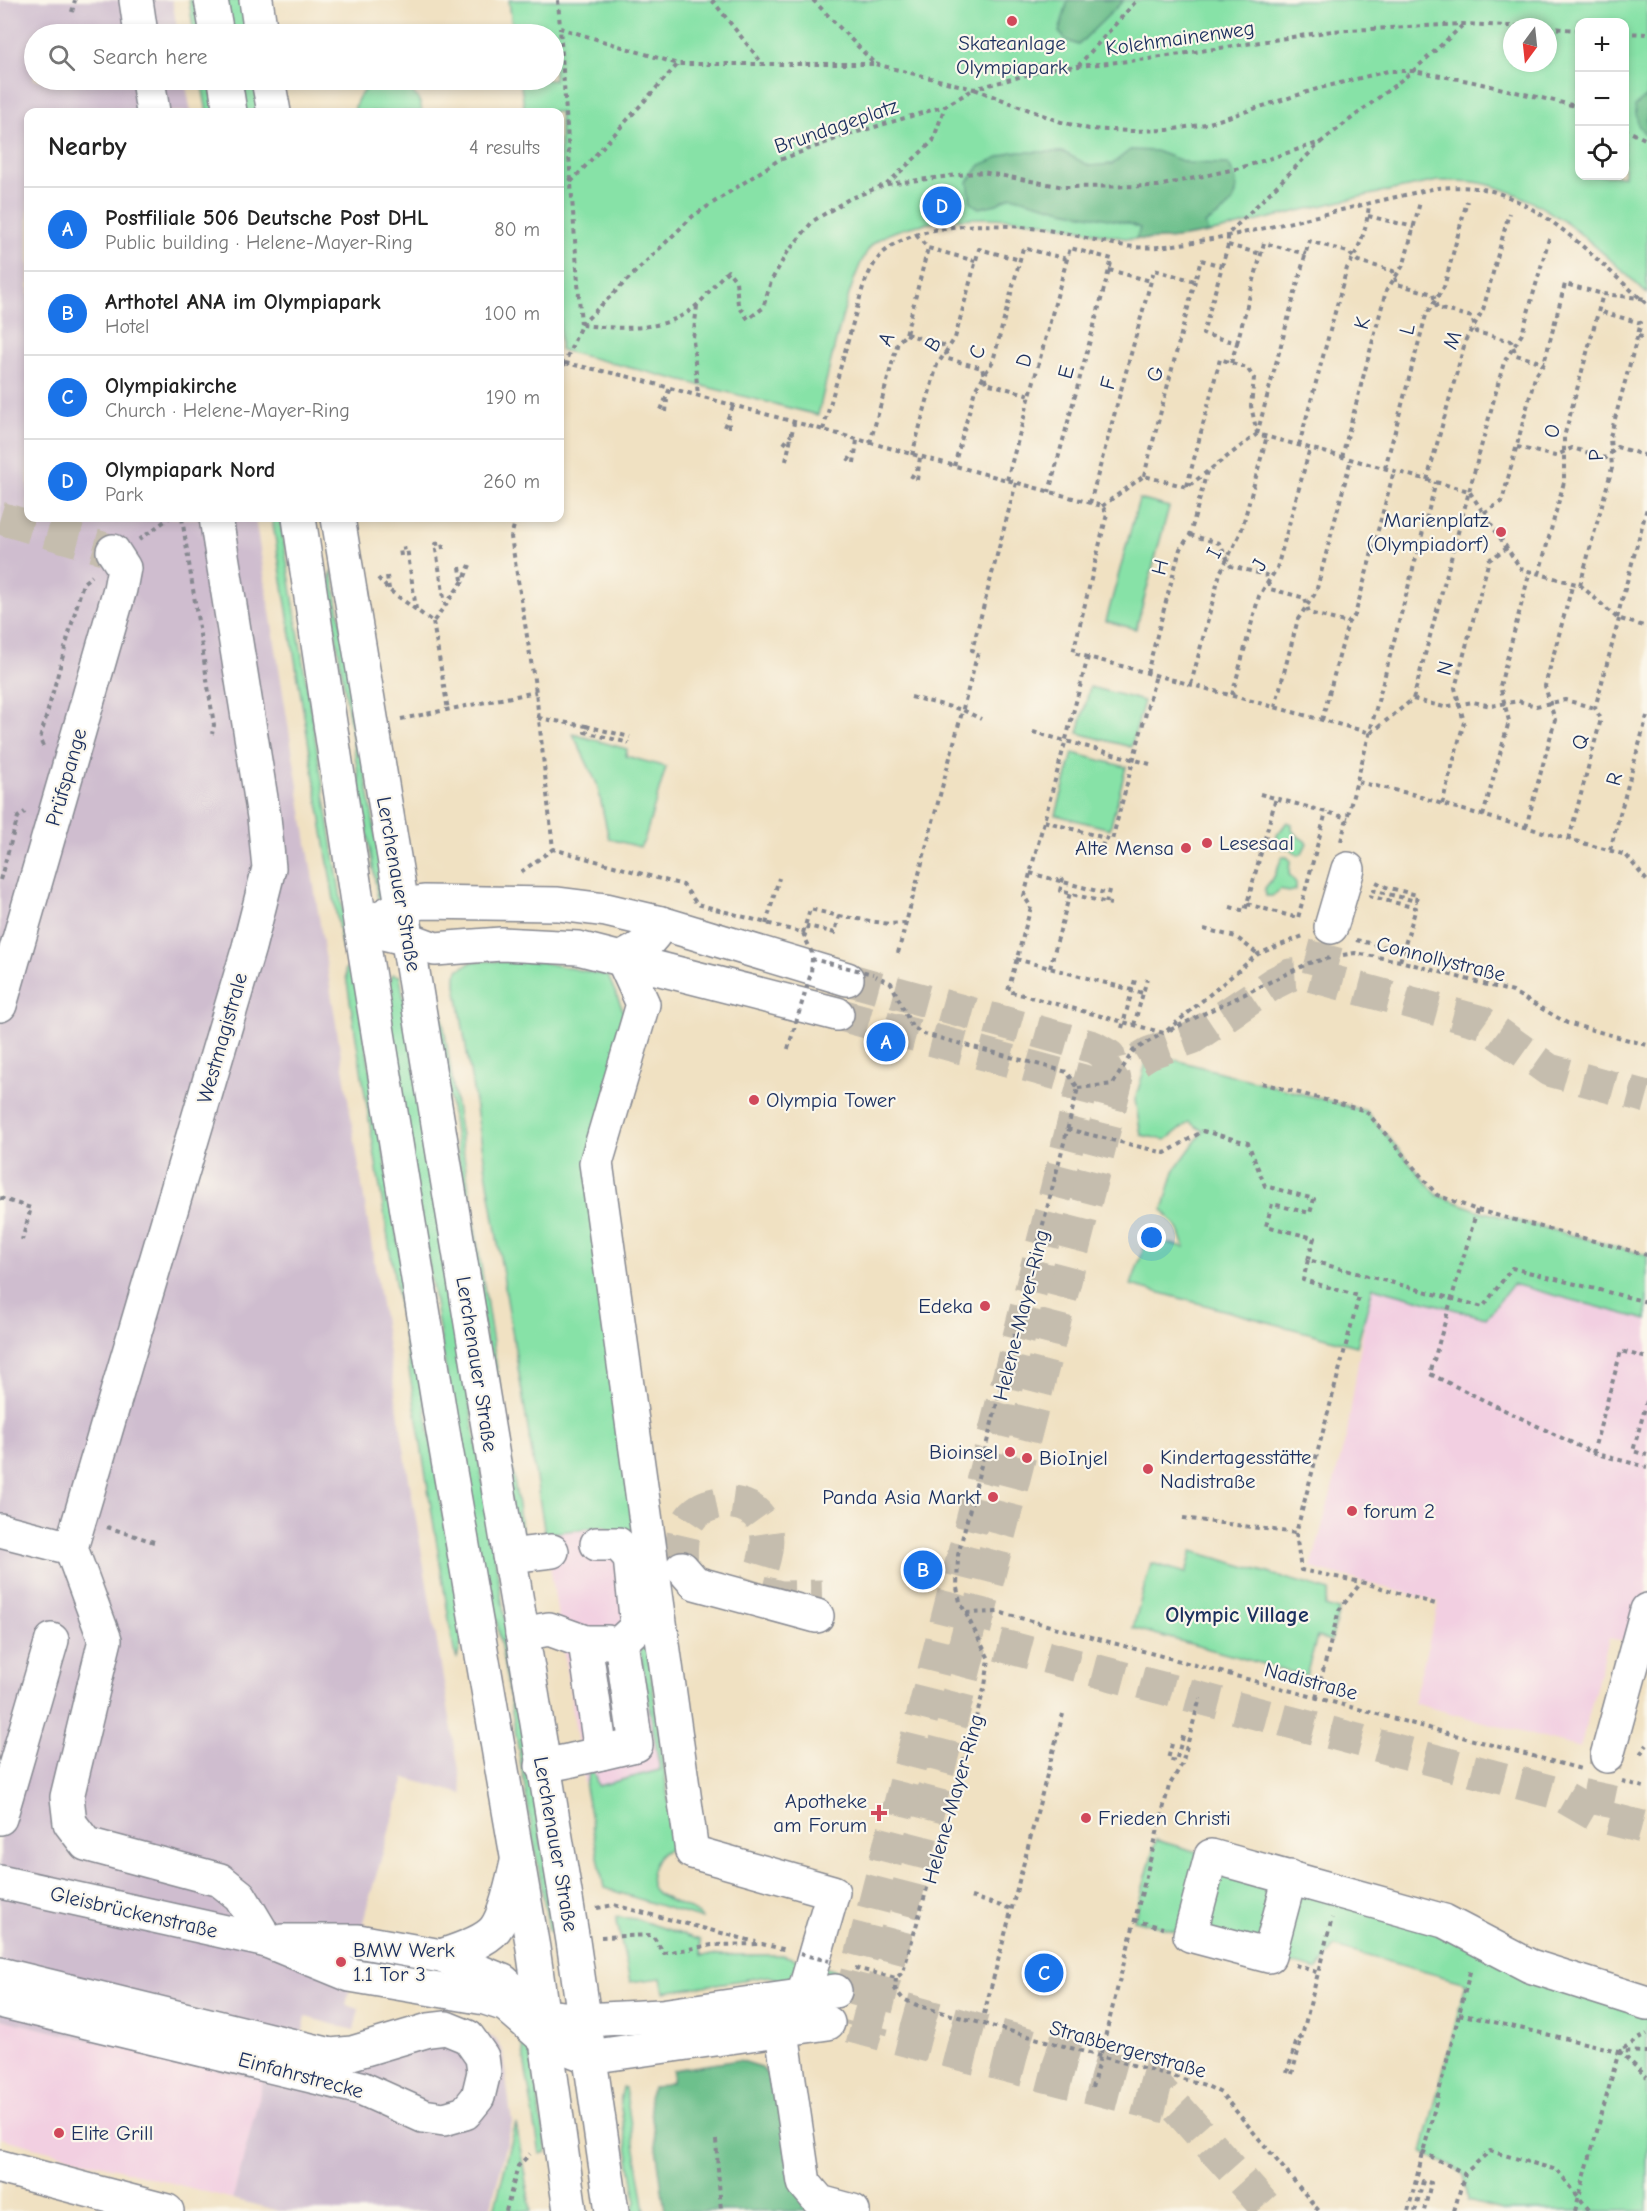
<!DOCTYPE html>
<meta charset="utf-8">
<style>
:root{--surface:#fff;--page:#f2f2f2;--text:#222;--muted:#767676;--line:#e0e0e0;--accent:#1a73e8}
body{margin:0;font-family:"Comic Neue",sans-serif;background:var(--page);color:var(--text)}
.controls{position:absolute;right:18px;top:18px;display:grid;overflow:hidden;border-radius:12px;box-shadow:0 3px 9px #0003}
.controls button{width:54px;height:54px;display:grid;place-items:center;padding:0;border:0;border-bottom:2px solid var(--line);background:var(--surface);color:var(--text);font:30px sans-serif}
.compass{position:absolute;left:1503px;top:18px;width:54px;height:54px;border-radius:50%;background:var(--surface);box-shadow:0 3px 9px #0003;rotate:195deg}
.you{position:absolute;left:1152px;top:1238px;width:21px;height:21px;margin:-15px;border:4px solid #fff;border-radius:50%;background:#1a73e8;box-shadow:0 0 0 9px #1a73e833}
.badge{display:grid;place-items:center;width:39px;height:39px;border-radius:50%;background:var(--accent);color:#fff;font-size:20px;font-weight:700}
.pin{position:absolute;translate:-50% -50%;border:3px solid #fff;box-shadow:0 2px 6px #0006}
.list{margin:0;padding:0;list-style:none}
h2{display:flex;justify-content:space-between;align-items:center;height:78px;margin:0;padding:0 24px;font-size:26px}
h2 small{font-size:20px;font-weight:400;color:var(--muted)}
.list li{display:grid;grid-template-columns:39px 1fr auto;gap:18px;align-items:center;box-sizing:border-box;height:84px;padding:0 24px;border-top:2px solid var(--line)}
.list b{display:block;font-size:22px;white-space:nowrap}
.list p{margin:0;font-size:20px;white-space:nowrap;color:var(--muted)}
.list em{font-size:20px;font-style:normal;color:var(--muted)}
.icon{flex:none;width:33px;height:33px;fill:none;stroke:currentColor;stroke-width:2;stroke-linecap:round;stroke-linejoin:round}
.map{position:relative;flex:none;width:1647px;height:2211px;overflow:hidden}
.search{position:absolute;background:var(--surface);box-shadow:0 3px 9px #0003;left:24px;top:24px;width:540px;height:66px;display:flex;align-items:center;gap:15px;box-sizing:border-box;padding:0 21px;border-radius:33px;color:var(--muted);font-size:22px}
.panel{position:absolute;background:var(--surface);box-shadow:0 3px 9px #0003;left:24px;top:108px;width:540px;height:414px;border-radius:12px}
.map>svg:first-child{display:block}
.built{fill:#f2cfe1}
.industrial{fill:#cfbdcf}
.green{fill:#87e2a7;stroke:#518882;stroke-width:1.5;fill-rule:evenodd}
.forest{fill:#6dc08c;stroke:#447875;stroke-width:1.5}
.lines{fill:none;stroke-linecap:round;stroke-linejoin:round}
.minor-tunnel{stroke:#c5bdae;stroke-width:33;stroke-dasharray:33 16;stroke-linecap:butt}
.minor-casing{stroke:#868890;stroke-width:36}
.major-casing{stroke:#868890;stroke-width:36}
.path{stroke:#868890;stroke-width:4;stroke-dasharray:4.5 4.5;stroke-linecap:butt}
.minor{stroke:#fff;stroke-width:33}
.major{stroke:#fff;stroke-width:33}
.path-bridge{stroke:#868890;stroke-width:4;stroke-dasharray:4.5 4.5;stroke-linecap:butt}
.poi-dot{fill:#d1495b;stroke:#fbf7ec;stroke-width:2}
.labels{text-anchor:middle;stroke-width:4.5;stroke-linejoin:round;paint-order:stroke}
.street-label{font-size:21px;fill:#1b2f5e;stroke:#fbf7ec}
.poi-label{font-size:21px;fill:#1b2f5e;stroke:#fbf7ec;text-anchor:start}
.neighbourhood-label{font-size:22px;font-weight:bold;fill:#1b2f5e;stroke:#fbf7ec}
</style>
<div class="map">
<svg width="1647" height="2211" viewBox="0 0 1647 2211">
<rect width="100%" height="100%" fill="#fbf7ec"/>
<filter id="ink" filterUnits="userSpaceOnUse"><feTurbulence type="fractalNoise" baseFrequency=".0167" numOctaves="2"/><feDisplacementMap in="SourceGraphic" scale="12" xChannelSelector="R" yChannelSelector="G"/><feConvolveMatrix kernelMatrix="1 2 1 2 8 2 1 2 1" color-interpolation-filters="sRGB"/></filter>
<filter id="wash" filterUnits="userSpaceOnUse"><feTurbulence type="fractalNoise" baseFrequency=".008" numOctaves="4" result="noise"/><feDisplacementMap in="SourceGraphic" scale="24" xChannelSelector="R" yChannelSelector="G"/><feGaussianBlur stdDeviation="1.35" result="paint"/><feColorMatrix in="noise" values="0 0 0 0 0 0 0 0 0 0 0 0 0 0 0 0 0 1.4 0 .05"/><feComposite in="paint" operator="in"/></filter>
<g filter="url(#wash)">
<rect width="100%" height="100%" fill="#f0e1c2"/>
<!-- built -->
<g class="built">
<polygon points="1512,1284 1647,1320 1647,1647 1609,1638 1580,1748 1413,1703 1439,1602 1311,1568 1347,1433 1366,1312 1372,1287 1486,1318"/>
<polygon points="605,1526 639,1553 638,1639 660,1770 598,1786 591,1766 585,1788 545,1534"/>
<polygon points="0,2019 264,2081 233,2199 0,2138"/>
</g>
<!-- industrial -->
<polygon class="industrial" points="0,0 172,0 178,34 34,34 34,80 185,80 191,112 28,112 28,518 255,518 408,1473 463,1794 405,1778 368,1903 363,1923 367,1924 346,2005 359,2009 354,2030 306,2017 302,2035 345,2046 463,2020 495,2039 502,2048 512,2123 490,2211 279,2211 233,2199 263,2081 0,2019"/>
<!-- green -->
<g class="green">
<polygon points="189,0 197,0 203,34 194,34"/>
<polygon points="223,0 243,0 248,34 228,34"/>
<path d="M509,0h1138v294c-44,-42 -93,-91 -154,-108 -17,-6 -36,-5 -55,-5 -52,10 -104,21 -155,34 -48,11 -97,28 -147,24 -24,-1 -48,-9 -72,-13 -45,-9 -90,-11 -135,-3 -18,3 -41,8 -55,20 -24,21 -47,137 -56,172l-258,-65v-238h-35l-5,-32h34v-46h-41zM1580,22h44v154h-44zM1512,27h36v36h-36z"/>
<polygon points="201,80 210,80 215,112 207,112"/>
<polygon points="235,80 255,80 261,112 240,112"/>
<path d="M381,82c20,0 39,8 41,30h-68c3,-17 10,-25 27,-30z"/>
<polygon points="1139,499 1169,507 1136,629 1106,621"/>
<polygon points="272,518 280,518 349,949 342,949"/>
<polygon points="332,570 386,898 378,899 328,585"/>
<polygon points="1090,687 1144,701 1131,747 1078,733"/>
<polygon points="573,734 627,749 626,756 666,767 644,841 640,847 609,839 597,784"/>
<polygon points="1073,753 1126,767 1110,829 1056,815"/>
<path d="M1287,822l5,2c-1,12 9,12 15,19l-5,10 -3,2 -10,-7h-7l-5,-5v-8z"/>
<polygon points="1282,857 1287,857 1290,860 1289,874 1296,883 1296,890 1288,892 1281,889 1272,896 1266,896 1265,888 1274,877"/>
<polygon points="474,961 541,962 608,976 627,1019 599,1123 639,1553 605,1526 545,1534 456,985 456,975 459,969"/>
<polygon points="353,967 463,1637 457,1658 454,1651 345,969"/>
<polygon points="392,974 400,976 556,1931 549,1931 495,1611 482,1593 386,1001"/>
<polygon points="439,995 524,1544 517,1545 435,1001"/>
<polygon points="1149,1053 1366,1111 1437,1195 1477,1210 1647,1255 1647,1320 1513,1284 1486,1318 1373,1287 1357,1346 1131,1285 1147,1239 1185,1247 1179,1230 1163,1210 1174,1171 1203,1131 1189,1122 1166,1140 1141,1135 1135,1100"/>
<polygon points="1192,1551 1330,1591 1325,1606 1339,1610 1331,1641 1317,1637 1306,1676 1133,1628 1151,1563 1186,1573"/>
<path d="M645,1630l30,219c-9,1 -14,3 -19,12 -24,44 36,38 46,58l-98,-31 -19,-100 6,-23 7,21 62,-16 -22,-131z"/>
<polygon points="1156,1840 1211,1856 1647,2002 1647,2211 1505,2211 1467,2201 1464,2173 1422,2152 1466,1983 1335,1947 1317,1970 1134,1920"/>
<polygon points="616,1917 636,1919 700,1940 702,1955 782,1955 841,1972 836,1993 802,1986 768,1976 664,1992 661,1978 630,1982"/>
<polygon points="521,2040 524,2040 531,2058 547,2152 540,2154"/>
<polygon points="623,2087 625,2088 645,2211 632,2211 636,2202 620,2102"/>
<polygon points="516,2124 531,2211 494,2211"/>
</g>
<!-- forest -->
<g class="forest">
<polygon points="1068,0 1124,0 1078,45 1066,40 1059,32"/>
<polygon points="1647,96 1647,137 1638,125 1635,106"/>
<path d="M1130,150l26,1 32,12 40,1c20,31 3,44 -23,60l3,9 -39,6h-33l4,-11 -12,-5 -65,-13 -52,-14 -14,8 -18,4 -8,-5 -3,-21 12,-17 31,-13h52l27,14 22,-2z"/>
<polygon points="739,2060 761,2067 776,2085 811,2211 665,2211 649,2097 653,2088 672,2082 673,2070"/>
</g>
</g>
<g filter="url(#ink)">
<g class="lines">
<!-- minor-tunnel -->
<g class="minor-tunnel">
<polyline points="0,518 113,551"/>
<polyline points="1318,976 1331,927"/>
<polyline points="847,979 1093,1047 1109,1056 1116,1084 871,2031"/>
<polyline points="837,1014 1084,1081 844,2024"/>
<polyline points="1094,1079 1115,1074 1149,1053 1192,1038 1274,983 1290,975 1305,974 1482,1022 1549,1070 1647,1097"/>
<path d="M682,1568c-1,-15 -2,-27 4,-42 13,-32 72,-32 80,5 4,20 -6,40 -12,59"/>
<polyline points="762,1592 780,1597 822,1596"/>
<polyline points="951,1632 1557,1793 1595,1815 1647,1828"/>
<polyline points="1595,1815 1607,1756"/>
<polyline points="858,1996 1148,2078 1179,2110 1269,2211"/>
<polyline points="850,2026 1179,2110"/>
</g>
<defs>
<g id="minor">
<polyline points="136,0 141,34"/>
<polyline points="148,80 153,112"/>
<path d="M661,923c-9,19 -21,26 -39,35l21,46 -47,159 96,689 141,40 -30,104"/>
<polyline points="1331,927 1348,869"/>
<polyline points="361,928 403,905 424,902 558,904 606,910 661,923 847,979"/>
<polyline points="383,933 408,939 435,949 501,944 578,948 837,1014"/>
<polyline points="0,1005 120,589 124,568 113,551"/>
<polyline points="0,1530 71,1548"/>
<polyline points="71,1548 249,947 269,868 264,817 216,518"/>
<polyline points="71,1548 105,1640 67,1797 70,1823 86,1844 220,1880 240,1896 267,1941"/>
<polyline points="509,1556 552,1551"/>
<polyline points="682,1568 695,1583 817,1616"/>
<polyline points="522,1634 549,1629 585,1642 607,1642"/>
<polyline points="585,1642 601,1753"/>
<polyline points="1607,1756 1647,1610"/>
<polyline points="542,1766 568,1761 636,1745 621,1642 637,1627 630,1557 618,1544 597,1544"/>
<polyline points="0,1818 52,1640"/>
<polyline points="1290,1877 1269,1956 1190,1935 1211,1856 1444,1921 1530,1966 1647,2003"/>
<polyline points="0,1882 267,1941 350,1975 485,1998 506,2005 546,2040 589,2057 828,2023"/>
<polyline points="283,1941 358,1941 441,1956 503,1981 542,2016 584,2020 661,2016 835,1991"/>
<path d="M441,1956c15,-5 44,-14 54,-27 11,-14 18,-50 22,-67"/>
<polyline points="0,1974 331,2055 352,2053 429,2030 446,2028 468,2037 482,2057 484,2072 478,2097 465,2113 444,2119 423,2116 361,2088 0,2001"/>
<polyline points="779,2011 804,2183 820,2202 853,2211"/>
<polyline points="0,2167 167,2211"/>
</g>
<g id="major">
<polyline points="211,0 217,34"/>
<polyline points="256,0 261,34"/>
<polyline points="225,80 230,112"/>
<polyline points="268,80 274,112"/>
<polyline points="299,518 361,928 441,1420 533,1948 570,2211"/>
<polyline points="338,518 573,1941 612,2211"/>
</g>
</defs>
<!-- minor casing -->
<use href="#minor" class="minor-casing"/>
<!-- major casing -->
<use href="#major" class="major-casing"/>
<!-- path -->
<g class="path">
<polyline points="558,0 560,28 678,64 875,64"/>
<polyline points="712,0 762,63"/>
<polyline points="813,0 875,64 974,89 1049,69 1148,59 1332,31 1463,24 1531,27"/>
<polyline points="72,12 75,0"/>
<polyline points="1548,28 1580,30"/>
<polyline points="1624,33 1647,34"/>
<polyline points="1078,66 1137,0"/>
<polyline points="1624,129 1647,140"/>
<polyline points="571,182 678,64"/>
<polyline points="887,184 982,172 1064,187 1158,186 1240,168 1321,142 1413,71 1463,25"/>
<polyline points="1368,216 1414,227"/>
<polyline points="916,235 928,248 975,261"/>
<polyline points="1228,245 1261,254"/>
<polyline points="1109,270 1151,281"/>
<polyline points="697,306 693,339 698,396"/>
<polyline points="581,325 693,216 777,161 841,137 945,106 974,89 1061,122 1089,129 1130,131 1168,130 1206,124 1320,88 1388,71 1413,71 1469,81 1580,107"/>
<path d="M582,325c38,4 84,8 115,-20 11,-10 19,-24 31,-34l8,10 2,24 10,14 15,-11 8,-27 16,-28 26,-32 36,-22 38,-15 46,-43 12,-35"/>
<polyline points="906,334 943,345 948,359 982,368 986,383 1030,395"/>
<polyline points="1638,336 1647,338"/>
<polyline points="1237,343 1264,243 1306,254"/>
<polyline points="565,363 626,376 1102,506 1107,514 1073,653 1371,733"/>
<polyline points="1231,363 1237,343 1203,334 1228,245 1228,234 1321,142"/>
<polyline points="560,374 581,325 560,28"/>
<polyline points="661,410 670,388"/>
<polyline points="666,412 667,400"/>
<polyline points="724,427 733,406"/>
<polyline points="729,428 729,418"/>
<path d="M823,430l40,-143c5,-12 11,-26 21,-35 41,-35 129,-29 180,-19 30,6 63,17 94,14 94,-11 186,-40 279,-59 18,-1 37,-2 55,3 63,20 106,72 155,113"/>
<polyline points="1257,434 1309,241 1348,252 1358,261 1393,271 1397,284 1433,294 1437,308 1472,317 1476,332 1511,341 1516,355 1544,363"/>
<polyline points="870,443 898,342 906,334 928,248"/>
<polyline points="784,444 791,435"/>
<path d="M1299,445l48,-177c13,-20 20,-40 22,-64"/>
<polyline points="1517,447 1555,456 1572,448 1606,458 1617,447 1647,456"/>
<polyline points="912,455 937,365 955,338 979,249 1020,260"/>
<polyline points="1342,457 1386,291 1404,264 1420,202"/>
<polyline points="786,461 794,423"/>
<polyline points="848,461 854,452"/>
<polyline points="854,463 857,440"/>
<polyline points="954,466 975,390 993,361 1023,248 1067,259"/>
<polyline points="1385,468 1426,315 1444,287 1467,201"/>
<polyline points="1144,476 1195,281"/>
<polyline points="911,478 917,468"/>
<polyline points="917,480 920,457"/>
<polyline points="1007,480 1070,248 1112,259 1049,492"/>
<polyline points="1427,480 1466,339 1483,310 1509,213"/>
<polyline points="1187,486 1220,359 1247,368 1254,378 1251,406 1257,433"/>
<polyline points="1090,503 1154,270 1195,281 1201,260 1222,266"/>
<polyline points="1102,506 1144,476 1187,487 1257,434 1469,491 1521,569 1580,585 1617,618 1647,627"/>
<polyline points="1484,513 1502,501 1535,377 1544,363 1565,284 1603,294 1647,299"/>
<polyline points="182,518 214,725 212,734"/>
<polyline points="516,518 511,537 536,692 553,849 664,880"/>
<polyline points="1190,535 1219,543 1231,566 1266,575 1270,589 1305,598 1309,613 1348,623"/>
<polyline points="139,540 169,518"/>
<polyline points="443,549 442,543 435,544 445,604"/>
<polyline points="401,556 400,549 407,548 416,609"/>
<polyline points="460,567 462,580"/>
<polyline points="1539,574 1564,482 1564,437 1603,294"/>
<polyline points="387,576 389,589"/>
<polyline points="378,578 389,590 433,622 463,581 470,565"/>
<polyline points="1580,585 1612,468 1610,437 1641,323 1598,311"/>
<polyline points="1617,618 1647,508"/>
<polyline points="433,622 448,710"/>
<polyline points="1088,657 1024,896 1031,907 1008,991 1164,1033 1258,954 1303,936"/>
<polyline points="1147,673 1180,549 1190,535 1207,471"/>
<polyline points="1191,684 1220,573 1241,532 1267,436"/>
<polyline points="1232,695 1259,596 1277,568 1310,448"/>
<polyline points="911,697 963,710 981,719"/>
<polyline points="1413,699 1444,707 1473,702 1491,706 1518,701 1536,706 1565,700 1595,708"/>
<polyline points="1275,707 1298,619 1316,592 1351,459"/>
<polyline points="538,718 586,726 585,732 629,743"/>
<polyline points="401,719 536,692"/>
<polyline points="1322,720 1348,623 1355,615 1394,471"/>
<polyline points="586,726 630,737"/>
<polyline points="1033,732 1150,764"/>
<polyline points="1371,733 1413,699 1504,362 1522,334 1550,235"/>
<polyline points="43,746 40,739 83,583 92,576"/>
<polyline points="1358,782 1412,794 1442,804 1626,855 1647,881"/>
<polyline points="1260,794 1348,818"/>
<polyline points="1442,804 1464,722 1455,688 1489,560 1507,548"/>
<polyline points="1483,816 1509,721 1500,686 1530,571"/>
<polyline points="1044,821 1112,840 1156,675"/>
<polyline points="1526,827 1555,720 1545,686 1573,583"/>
<polyline points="1569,839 1601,719 1595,708 1619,619"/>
<polyline points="1341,841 1436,482"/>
<polyline points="1102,847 1104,838"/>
<polyline points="1610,850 1647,716"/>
<polyline points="521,872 553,849"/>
<polyline points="1030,873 1108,894"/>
<polyline points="1063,878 1060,891 1111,904"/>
<polyline points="0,880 18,817 25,812"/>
<polyline points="1372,890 1416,901 1417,895 1386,887 1374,881"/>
<polyline points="1369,896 1416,908 1400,961"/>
<polyline points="1106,903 1109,890"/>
<polyline points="1247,904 1298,918 1326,812"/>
<polyline points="1230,907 1245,911 1276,798"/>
<polyline points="839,916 889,924 906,923"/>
<polyline points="766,924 779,878"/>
<polyline points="1204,929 1236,937 1258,954"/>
<polyline points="803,933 810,909 839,916 835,933 808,926 804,937"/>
<polyline points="1356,940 1403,951"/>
<polyline points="898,953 978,652 972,650 1016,483"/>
<polyline points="1343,955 1355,953 1400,961 1513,992 1567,1023 1647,1045"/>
<polyline points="1016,959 1143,993"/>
<polyline points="1050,968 1070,893"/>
<polyline points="1134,1025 1147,979"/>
<polyline points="1170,1030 1309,963 1330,958"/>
<polyline points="1262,1083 1366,1111 1437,1195 1477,1210 1647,1255"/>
<polyline points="1078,1088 1113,1084 1133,1051 1163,1033"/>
<polyline points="1067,1129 1165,1153 1203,1131 1248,1143 1265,1186 1314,1199 1310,1213 1272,1204 1266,1226 1314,1238 1308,1260 1483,1307 1512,1268 1647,1302"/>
<polyline points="0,1198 31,1208 22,1240"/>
<polyline points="1477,1210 1430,1374 1593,1453 1647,1467"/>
<polyline points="1308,1260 1303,1280 1359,1296 1296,1533 1301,1570 1361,1582 1439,1605"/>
<polyline points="1647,1401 1633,1451 1647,1455"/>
<polyline points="1593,1453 1621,1351 1647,1358"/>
<polyline points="1183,1518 1296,1533"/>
<polyline points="107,1527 154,1542"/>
<polyline points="966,1613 998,1612 1581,1769"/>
<polyline points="1316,1698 1339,1610 1361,1583"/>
<polyline points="1172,1744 1168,1759 1176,1761 1184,1733"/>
<polyline points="1640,1754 1647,1745"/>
<polyline points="1622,1781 1647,1788"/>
<polyline points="971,1897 1012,1909"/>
<polyline points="597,1908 614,1905 756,1942"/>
<polyline points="1134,1920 1163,1928"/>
<polyline points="601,1937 652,1935 664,1953 712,1945 762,1944 787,1950"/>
<polyline points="1295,1965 1319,1973"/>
<polyline points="855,1968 896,1978 903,1972 985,1686 989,1659 960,1602 957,1588 958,1555 1078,1088 1067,1072 924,1034 912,1027 891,983 876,976"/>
<polyline points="896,1978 895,1989 903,1999 919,2006 1205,2085 1221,2093 1319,2211"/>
<polyline points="984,2014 1063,1714"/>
<polyline points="1459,2014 1619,2051 1647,2052"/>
<polyline points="1619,2051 1647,2077"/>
<polyline points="1287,2073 1296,2043 1302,2036 1332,1918"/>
<polyline points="1292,2074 1302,2037"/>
<polyline points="1092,2088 1169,1786 1182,1764 1200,1698"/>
<polyline points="716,2140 721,2211"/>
<polyline points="1422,2152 1464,2173"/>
<polyline points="506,2211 518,2166 530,2154"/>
<polyline points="1408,2211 1471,1968"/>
<polyline points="1415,2211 1423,2181 1431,2183 1424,2211"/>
<polyline points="1454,2211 1465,2173 1490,2151 1557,2170 1590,2211"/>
<polyline points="1575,2211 1619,2051 1647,2034"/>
</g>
<!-- minor -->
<use href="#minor" class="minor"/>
<!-- major -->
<use href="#major" class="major"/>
<!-- path-bridge -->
<g class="path-bridge">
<polyline points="664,880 683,885 697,904 803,933 812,953 812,959 873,974"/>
<polyline points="1122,1028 1136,976"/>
<polyline points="788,1049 811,973 812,959"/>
<polyline points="800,1954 829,1961"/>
</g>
</g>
</g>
<!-- markers -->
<g class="poi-dot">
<circle cx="1012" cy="21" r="6"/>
<circle cx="1501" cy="532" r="6"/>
<circle cx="1207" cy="843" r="6"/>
<circle cx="1186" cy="848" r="6"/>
<circle cx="754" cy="1100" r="6"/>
<circle cx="985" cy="1306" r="6"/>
<circle cx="1010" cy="1452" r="6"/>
<circle cx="1027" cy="1458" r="6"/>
<circle cx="1148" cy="1469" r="6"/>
<circle cx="993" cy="1497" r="6"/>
<circle cx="1352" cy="1511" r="6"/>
<path d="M876 1804h6v6h6v6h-6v6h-6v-6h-6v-6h6z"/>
<circle cx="1086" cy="1818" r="6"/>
<circle cx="341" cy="1962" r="6"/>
<circle cx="59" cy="2133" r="6"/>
</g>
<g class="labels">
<!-- street labels -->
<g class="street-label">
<text transform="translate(1180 38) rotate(-8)" y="7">Kolehmainenweg</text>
<text transform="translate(836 126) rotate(-19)" y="7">Brundageplatz</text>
<text transform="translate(1362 323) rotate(-75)" y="7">K</text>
<text transform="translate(1407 329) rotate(-75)" y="7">L</text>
<text transform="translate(886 339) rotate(-65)" y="7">A</text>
<text transform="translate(1452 340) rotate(-69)" y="7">M</text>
<text transform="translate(933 344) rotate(-57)" y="7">B</text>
<text transform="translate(977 352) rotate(-68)" y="7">C</text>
<text transform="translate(1024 360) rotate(-75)" y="7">D</text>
<text transform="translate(1066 372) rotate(-75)" y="7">E</text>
<text transform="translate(1155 374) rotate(-75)" y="7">G</text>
<text transform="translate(1108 383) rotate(-75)" y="7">F</text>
<text transform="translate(1552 431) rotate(-80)" y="7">O</text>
<text transform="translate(1596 455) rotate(-93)" y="7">P</text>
<text transform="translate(1214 553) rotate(-63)" y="7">I</text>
<text transform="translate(1259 565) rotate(-61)" y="7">J</text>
<text transform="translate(1160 567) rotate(-75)" y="7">H</text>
<text transform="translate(1445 668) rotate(-76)" y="7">N</text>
<text transform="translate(1580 742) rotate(-75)" y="7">Q</text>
<text transform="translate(66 777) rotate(-74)" y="7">Prüfspange</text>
<text transform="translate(1614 779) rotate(-75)" y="7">R</text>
<text transform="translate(399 884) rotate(80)" y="7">Lerchenauer Straße</text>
<text transform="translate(1441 959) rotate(14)" y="7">Connollystraße</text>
<text transform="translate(222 1038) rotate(-74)" y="7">Westmagistrale</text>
<text transform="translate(1021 1315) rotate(-76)" y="7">Helene-Mayer-Ring</text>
<text transform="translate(477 1364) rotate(81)" y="7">Lerchenauer Straße</text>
<text transform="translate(1311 1681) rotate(15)" y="7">Nadistraße</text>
<text transform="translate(953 1799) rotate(-74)" y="7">Helene-Mayer-Ring</text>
<text transform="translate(556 1844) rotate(80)" y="7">Lerchenauer Straße</text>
<text transform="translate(134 1912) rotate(13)" y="7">Gleisbrückenstraße</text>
<text transform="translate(1128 2049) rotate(16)" y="7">Straßbergerstraße</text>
<text transform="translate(301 2075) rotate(15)" y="7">Einfahrstrecke</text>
</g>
<!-- poi labels -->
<g class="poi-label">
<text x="1012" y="50" text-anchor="middle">Skateanlage<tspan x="1012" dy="24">Olympiapark</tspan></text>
<text x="1489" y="527" text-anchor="end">Marienplatz<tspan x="1489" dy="24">(Olympiadorf)</tspan></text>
<text x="1219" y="850">Lesesaal</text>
<text x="1174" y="855" text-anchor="end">Alte Mensa</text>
<text x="766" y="1107">Olympia Tower</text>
<text x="973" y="1313" text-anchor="end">Edeka</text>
<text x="998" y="1459" text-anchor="end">Bioinsel</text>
<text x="1160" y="1464">Kindertagesstätte<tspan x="1160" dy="24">Nadistraße</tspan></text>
<text x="1039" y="1465">BioInjel</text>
<text x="981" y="1504" text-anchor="end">Panda Asia Markt</text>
<text x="1364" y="1518">forum 2</text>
<text x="867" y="1808" text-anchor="end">Apotheke<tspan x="867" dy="24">am Forum</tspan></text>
<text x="1098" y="1825">Frieden Christi</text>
<text x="353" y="1957">BMW Werk<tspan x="353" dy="24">1.1 Tor 3</tspan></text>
<text x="71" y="2140">Elite Grill</text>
</g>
<!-- neighbourhood labels -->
<g class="neighbourhood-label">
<text x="1237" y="1622">Olympic Village</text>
</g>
</g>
</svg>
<div class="controls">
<button>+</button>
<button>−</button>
<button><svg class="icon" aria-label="locate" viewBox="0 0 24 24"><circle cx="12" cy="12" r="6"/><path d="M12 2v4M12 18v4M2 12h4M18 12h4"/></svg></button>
</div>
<svg class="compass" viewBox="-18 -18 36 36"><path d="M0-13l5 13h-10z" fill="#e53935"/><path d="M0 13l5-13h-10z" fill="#767676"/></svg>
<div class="you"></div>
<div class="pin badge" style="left:886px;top:1042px">A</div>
<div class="pin badge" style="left:923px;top:1570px">B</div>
<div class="pin badge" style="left:1044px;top:1973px">C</div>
<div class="pin badge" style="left:942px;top:206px">D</div>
<div class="search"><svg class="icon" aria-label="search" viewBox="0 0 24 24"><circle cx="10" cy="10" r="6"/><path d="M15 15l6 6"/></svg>Search here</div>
<section class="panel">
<h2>Nearby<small>4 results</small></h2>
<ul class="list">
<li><span class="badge">A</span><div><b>Postfiliale 506 Deutsche Post DHL</b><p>Public building · Helene-Mayer-Ring</p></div><em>80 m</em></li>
<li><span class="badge">B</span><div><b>Arthotel ANA im Olympiapark</b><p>Hotel</p></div><em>100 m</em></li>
<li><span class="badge">C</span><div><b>Olympiakirche</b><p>Church · Helene-Mayer-Ring</p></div><em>190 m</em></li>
<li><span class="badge">D</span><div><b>Olympiapark Nord</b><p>Park</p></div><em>260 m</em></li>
</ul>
</section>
</div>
